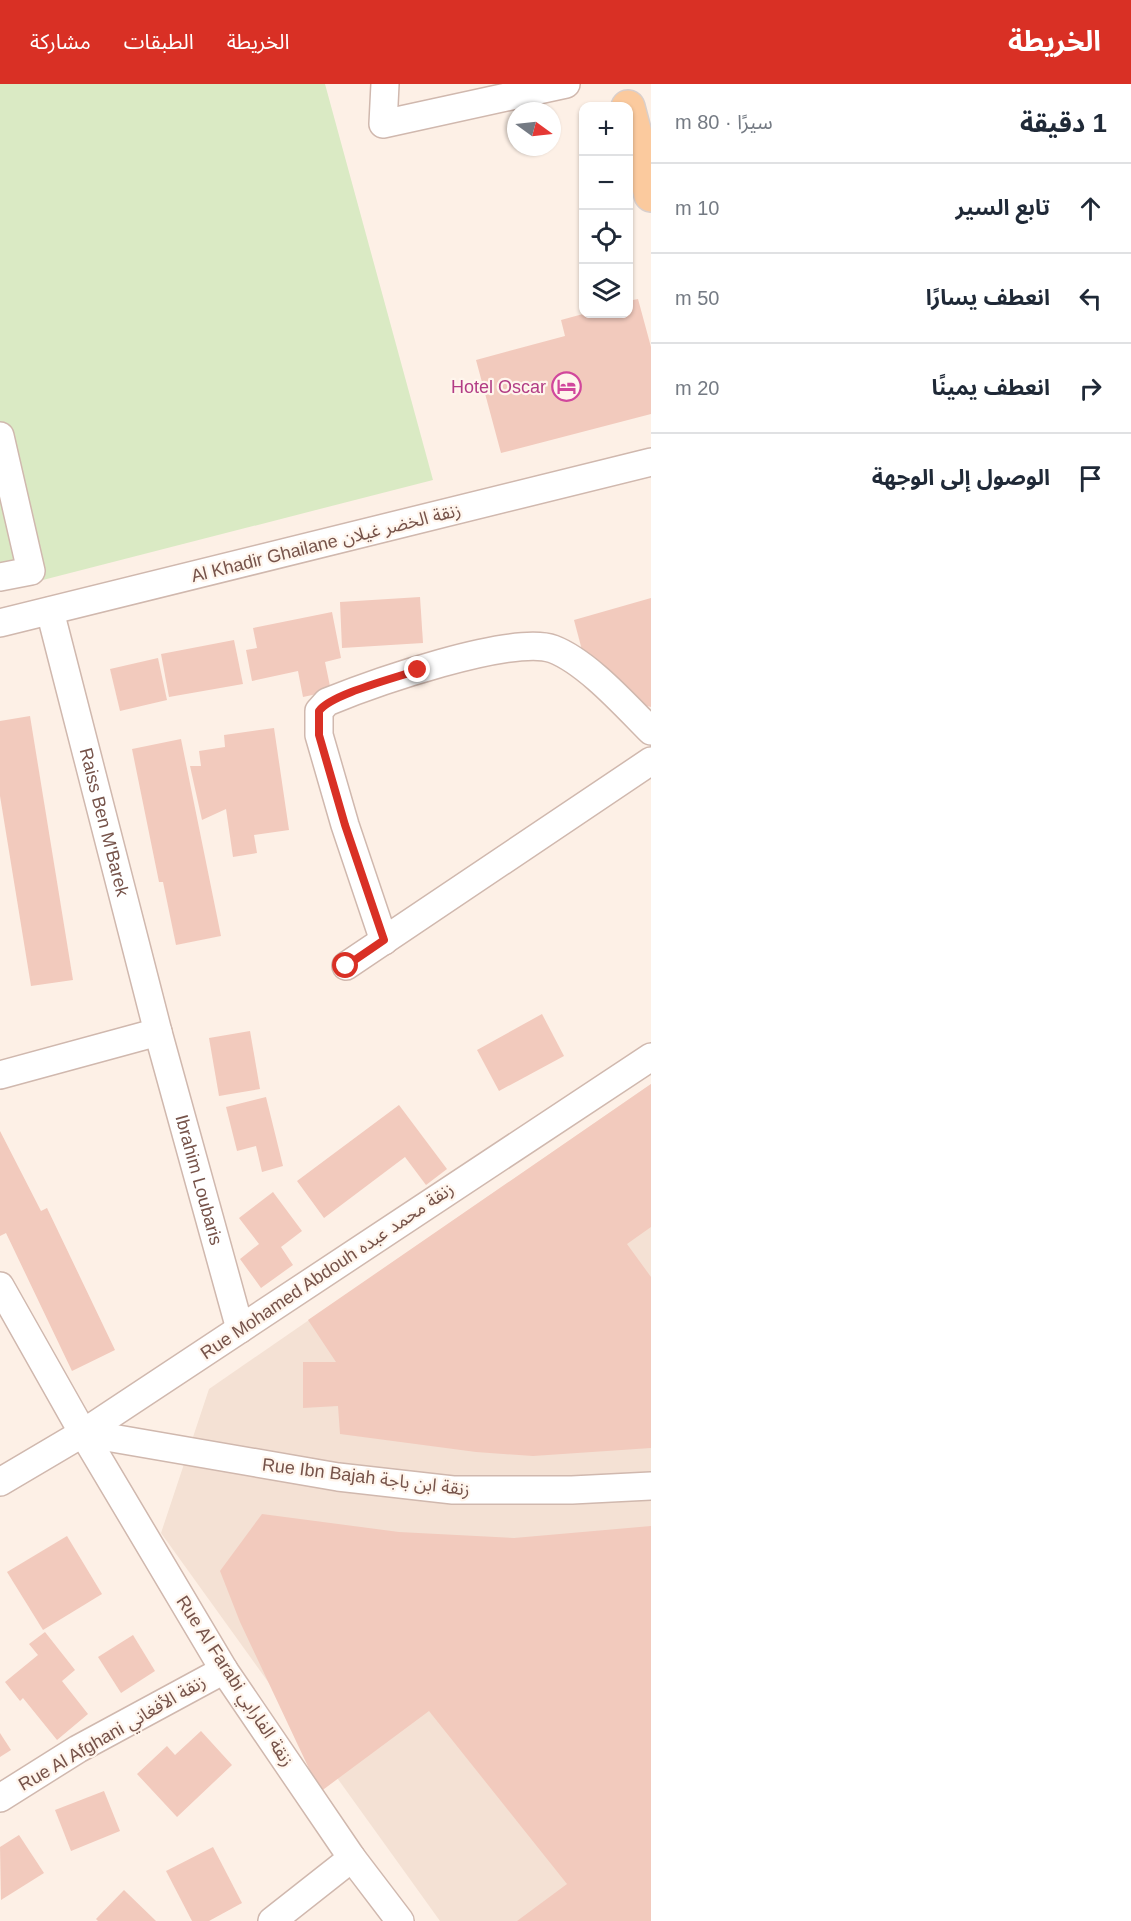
<!DOCTYPE html>
<html lang="ar">
<meta charset="utf-8">
<style>
:root{--surface:#fff;--page:#f2f2f3;--text:#1f2937;--muted:#747a83;--line:#e0e1e3;--accent:#d93025}
body{margin:0;font-family:Helvetica,"Noto Sans Arabic",sans-serif;background:var(--page);color:var(--text);direction:rtl}
.controls{position:absolute;right:18px;top:18px;display:grid;overflow:hidden;border-radius:12px;box-shadow:0 2px 4px #0004}
.controls button{width:54px;height:54px;display:grid;place-items:center;padding:0;border:0;border-bottom:2px solid var(--line);background:var(--surface);color:var(--text);font:30px sans-serif}
.compass{position:absolute;left:507px;top:18px;width:54px;height:54px;border-radius:50%;background:var(--surface);box-shadow:0 2px 4px #0004;rotate:105deg}
.stop{position:absolute;width:18px;height:18px;margin:-14px;border:4px solid #d93025;border-radius:50%;background:#fff}
.stop.end{background:#d93025;border-color:#fff;box-shadow:0 2px 6px #0008}
.list{margin:0;padding:0;list-style:none}
h2{display:flex;justify-content:space-between;align-items:center;height:78px;margin:0;padding:0 24px;font-size:26px}
h2 small{font-size:20px;font-weight:400;color:var(--muted)}
.list li{display:grid;grid-template-columns:39px 1fr auto;gap:18px;align-items:center;box-sizing:border-box;height:90px;padding:0 24px;border-top:2px solid var(--line)}
.list b{display:block;font-size:22px;white-space:nowrap}
.list em{font-size:20px;font-style:normal;color:var(--muted)}
.icon{flex:none;width:33px;height:33px;fill:none;stroke:currentColor;stroke-width:2;stroke-linecap:round;stroke-linejoin:round}
.map{position:relative;flex:none;width:651px;height:1837px;overflow:hidden;direction:ltr}
header{display:flex;align-items:center;gap:36px;box-sizing:border-box;height:84px;padding:0 30px;background:var(--accent);color:#fff}
header strong{font-size:28px}
nav{display:flex;gap:33px;margin-inline-start:auto;font-size:21px}
main{display:flex}
aside{flex:1;background:var(--surface)}
.map>svg:first-child{display:block}
.residential{fill:#f4e1d4}
.green{fill:#daeac4}
.building{fill:#f2cabd}
.lines{fill:none;stroke-linecap:round;stroke-linejoin:round}
.street-casing{stroke:#d0b8ae;stroke-width:30}
.primary-casing{stroke:#d9cfcc;stroke-width:36}
.street{stroke:#fff;stroke-width:27}
.primary{stroke:#fbca9e;stroke-width:33}
.route{stroke:#d93025;stroke-width:8}
.labels{text-anchor:middle;stroke-width:4.5;stroke-linejoin:round;paint-order:stroke}
.hotel-label{font-size:18px;fill:#b23c85;stroke:#fff5ec;text-anchor:end}
.street-label{font-size:18px;fill:#76534a;stroke:#fff5ec}
</style>
<header>
<strong>الخريطة</strong>
<nav><a>الخريطة</a><a>الطبقات</a><a>مشاركة</a></nav>
</header>
<main>
<aside>
<h2>1 دقيقة<small>سيرًا · 80 m</small></h2>
<ul class="list">
<li><svg class="icon" aria-label="ahead" viewBox="0 0 24 24"><path d="M12 20V5M6 11l6-6 6 6"/></svg><div><b>تابع السير</b></div><em>10 m</em></li>
<li><svg class="icon" aria-label="left" viewBox="0 0 24 24"><path d="M17 20v-9H6M10 6l-5 5 5 5"/></svg><div><b>انعطف يسارًا</b></div><em>50 m</em></li>
<li><svg class="icon" aria-label="right" viewBox="0 0 24 24"><path d="M7 20v-9h11M14 6l5 5-5 5"/></svg><div><b>انعطف يمينًا</b></div><em>20 m</em></li>
<li><svg class="icon" aria-label="arrive" viewBox="0 0 24 24"><path d="M6 21V4h12l-3 4 3 4H6"/></svg><div><b>الوصول إلى الوجهة</b></div></li>
</ul>
</aside>
<div class="map">
<svg width="651" height="1837" viewBox="0 0 651 1837">
<rect width="100%" height="100%" fill="#fdf0e6"/>
<!-- residential -->
<polygon class="residential" points="651,1000 651,1837 440,1837 161,1449 209,1305"/>
<!-- green -->
<polygon class="green" points="0,0 325,0 433,396 0,507"/>
<!-- building -->
<g class="building">
<polygon points="638,215 651,263 651,330 501,369 476,276 565,252 561,236 583,230 628,230 628,217"/>
<polygon points="420,513 423,559 342,564 340,518"/>
<polygon points="651,514 651,623 624,616 587,585 574,536"/>
<polygon points="332,528 341,574 325,578 331,607 303,613 298,587 252,597 246,566 257,564 253,544"/>
<polygon points="234,556 243,600 169,613 161,570"/>
<polygon points="158,574 167,616 120,627 110,585"/>
<polygon points="30,632 73,896 31,902 0,712 0,637"/>
<polygon points="274,644 289,746 254,751 257,769 233,773 226,725 202,736 190,682 201,682 199,667 225,663 224,651"/>
<polygon points="181,655 221,852 176,861 163,798 159,798 132,665"/>
<polygon points="542,930 564,972 499,1007 477,966"/>
<polygon points="250,947 260,1005 219,1012 209,954"/>
<polygon points="651,1000 651,1143 627,1160 651,1193 651,1364 533,1372 476,1368 340,1350 338,1322 303,1324 303,1278 336,1278 308,1236"/>
<polygon points="266,1013 283,1082 262,1088 256,1062 237,1067 226,1023"/>
<polygon points="399,1021 447,1085 426,1101 405,1073 324,1134 297,1097"/>
<polygon points="0,1047 41,1127 47,1124 115,1266 72,1287 6,1149 0,1152"/>
<polygon points="273,1108 302,1147 281,1163 293,1181 261,1204 240,1175 259,1160 239,1134"/>
<polygon points="262,1430 399,1448 514,1454 651,1442 651,1837 517,1837 567,1800 429,1627 320,1708 240,1538 220,1487"/>
<polygon points="67,1452 102,1510 43,1546 7,1488"/>
<polygon points="45,1548 75,1586 62,1597 88,1630 57,1656 23,1614 20,1617 5,1598 38,1571 29,1560"/>
<polygon points="133,1551 155,1587 121,1609 98,1573"/>
<polygon points="201,1647 232,1681 177,1733 137,1690 167,1662 175,1671"/>
<polygon points="0,1649 11,1666 0,1673"/>
<polygon points="104,1707 120,1747 71,1767 55,1726"/>
<polygon points="19,1751 44,1789 1,1816 0,1763"/>
<polygon points="213,1763 242,1819 209,1837 192,1837 166,1787"/>
<polygon points="124,1806 156,1837 98,1837 96,1835"/>
</g>
<g class="lines">
<defs>
<g id="street">
<polyline points="385,0 383,40 566,0"/>
<polyline points="0,352 31,487 0,493"/>
<path id="s1" d="M50,527l108,421 82,297"/>
<polyline points="0,539 651,378"/>
<path d="M384,857l-39,-116 -26,-90v-24l8,-9c44,-18 185,-68 226,-53 34,13 72,56 98,82"/>
<polyline points="346,882 651,677"/>
<polyline points="0,991 158,948"/>
<polyline points="0,1202 83,1349 224,1586 352,1774 400,1837"/>
<polyline points="83,1349 338,1393 453,1406 572,1406 651,1402"/>
<polyline points="0,1398 83,1349 651,973"/>
<polyline points="0,1714 78,1665 224,1586"/>
<polyline points="272,1837 352,1774"/>
</g>
<polyline id="primary" points="628,23 651,111"/>
</defs>
<!-- street casing -->
<use href="#street" class="street-casing"/>
<!-- primary casing -->
<use href="#primary" class="primary-casing"/>
<!-- street -->
<use href="#street" class="street"/>
<!-- primary -->
<use href="#primary" class="primary"/>
</g>
<g class="lines">
<!-- route -->
<path class="route" d="M346,882l38,-26 -39,-115 -26,-90v-24c12,-17 77,-33 99,-41"/>
</g>
<!-- icons -->
<defs>
<symbol id="hotel-ring" viewBox="-11 -11 22 22"><circle r="9.5" fill="#fff5ec" stroke="#d1479c" stroke-width="1.5"/><path d="M-6-4.5h1.5V1H6V5H4.5V3h-9V5H-6ZM-4 0a1.8 1.8 0 1 1 3.6 0ZM.5 0V-2.5h3Q6-2.5 6 0Z" fill="#d1479c"/></symbol>
</defs>
<g fill-rule="evenodd">
<use href="#hotel-ring" x="550" y="286" width="33" height="33"/>
</g>
<g class="labels">
<!-- hotel labels -->
<g class="hotel-label">
<text x="546" y="309">Hotel Oscar</text>
</g>
<!-- street labels -->
<g class="street-label">
<text transform="translate(326 459) rotate(-14)" y="6">Al Khadir Ghailane زنقة الخضر غيلان</text>
<text dy="6" stroke="none"><textPath href="#s1" startOffset="218">Raiss Ben M'Barek</textPath></text>
<text dy="6" stroke="none"><textPath href="#s1" startOffset="588">Ibrahim Loubaris</textPath></text>
<text transform="translate(327 1187) rotate(-34)" y="6">Rue Mohamed Abdouh زنقة محمد عبده</text>
<text transform="translate(366 1393) rotate(7)" y="6">Rue Ibn Bajah زنقة ابن باجة</text>
<text transform="translate(235 1597) rotate(57)" y="6">Rue Al Farabi زنقة الفارابي</text>
<text transform="translate(112 1649) rotate(-30)" y="6">Rue Al Afghani زنقة الأفغاني</text>
</g>
</g>
</svg>
<div class="controls">
<button>+</button>
<button>−</button>
<button><svg class="icon" aria-label="locate" viewBox="0 0 24 24"><circle cx="12" cy="12" r="6"/><path d="M12 2v4M12 18v4M2 12h4M18 12h4"/></svg></button>
<button><svg class="icon" aria-label="layers" viewBox="0 0 24 24"><path d="M12 4l9 5-9 5-9-5zM3 14l9 5 9-5"/></svg></button>
</div>
<svg class="compass" viewBox="-18 -18 36 36"><path d="M0-13l5 13h-10z" fill="#e53935"/><path d="M0 13l5-13h-10z" fill="#747a83"/></svg>
<div class="stop" style="left:346px;top:882px"></div>
<div class="stop end" style="left:418px;top:586px"></div>
</div>
</main>
